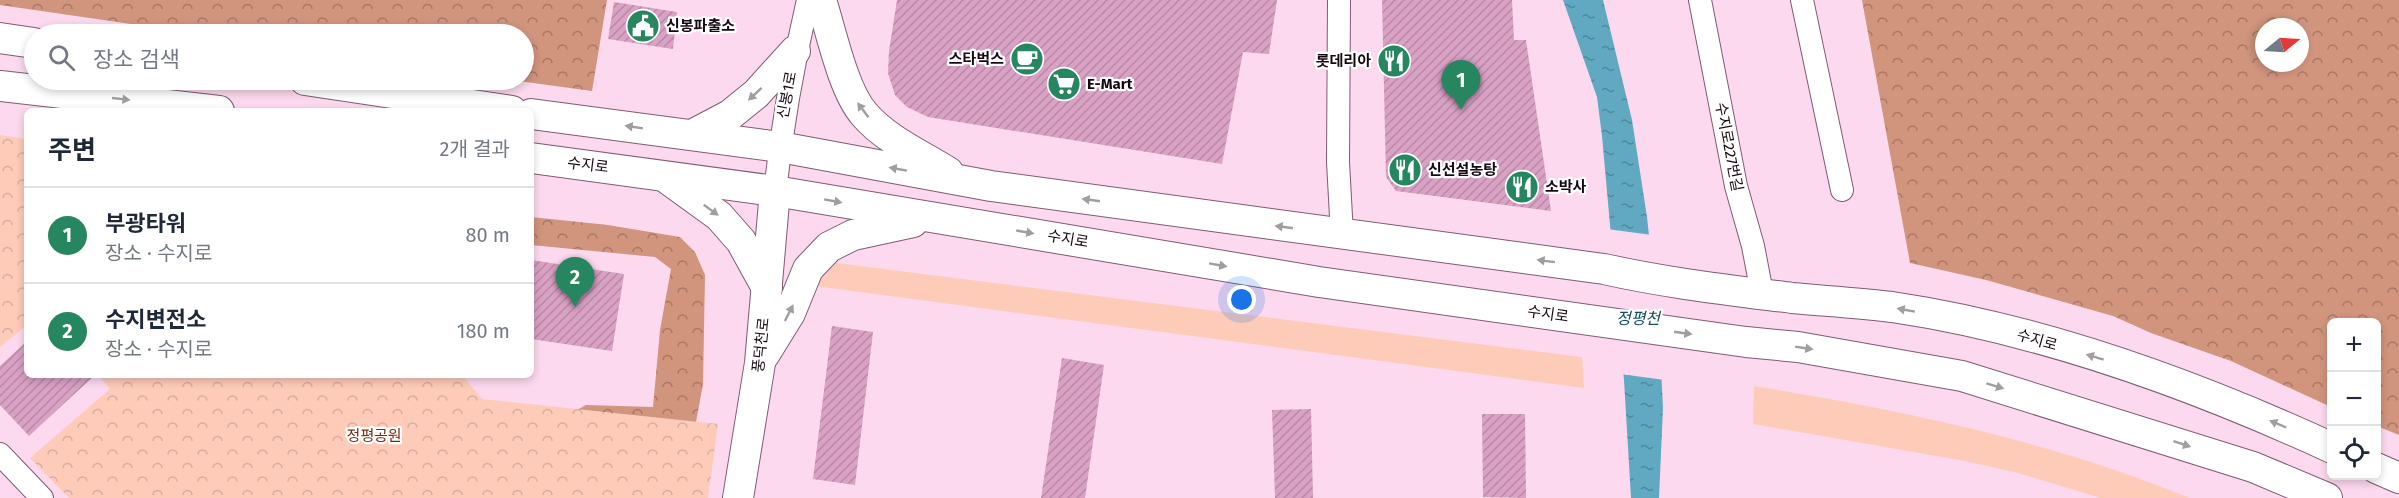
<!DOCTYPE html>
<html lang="ko">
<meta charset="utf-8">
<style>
:root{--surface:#fff;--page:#f2f2f3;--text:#1f2937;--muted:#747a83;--line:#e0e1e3;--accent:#26865f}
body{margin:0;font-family:"Fira Sans","Noto Sans KR",sans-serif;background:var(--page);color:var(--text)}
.controls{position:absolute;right:18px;bottom:18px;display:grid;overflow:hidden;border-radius:9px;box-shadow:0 3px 9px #0003}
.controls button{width:54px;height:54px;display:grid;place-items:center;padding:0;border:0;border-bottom:2px solid var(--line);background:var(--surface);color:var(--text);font:30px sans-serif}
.compass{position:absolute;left:2255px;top:18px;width:54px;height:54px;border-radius:50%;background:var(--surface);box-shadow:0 3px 9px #0003;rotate:72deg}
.you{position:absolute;left:1242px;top:300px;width:21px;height:21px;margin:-15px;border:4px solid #fff;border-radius:50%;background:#1a73e8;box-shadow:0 0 0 9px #1a73e833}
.badge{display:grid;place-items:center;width:39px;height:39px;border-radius:50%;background:var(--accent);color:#fff;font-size:20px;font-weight:700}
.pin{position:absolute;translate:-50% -50px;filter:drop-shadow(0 2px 3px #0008)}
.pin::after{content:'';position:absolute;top:32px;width:21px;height:18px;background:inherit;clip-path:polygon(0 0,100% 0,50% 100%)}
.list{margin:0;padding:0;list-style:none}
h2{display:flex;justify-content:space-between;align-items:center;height:78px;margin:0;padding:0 24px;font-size:26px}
h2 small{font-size:20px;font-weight:400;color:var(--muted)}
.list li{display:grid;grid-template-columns:39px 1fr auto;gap:18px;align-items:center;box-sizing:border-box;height:96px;padding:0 24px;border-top:2px solid var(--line)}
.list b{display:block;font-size:22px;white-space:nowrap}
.list p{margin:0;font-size:20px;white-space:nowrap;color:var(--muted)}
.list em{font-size:20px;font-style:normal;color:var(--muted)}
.icon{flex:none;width:33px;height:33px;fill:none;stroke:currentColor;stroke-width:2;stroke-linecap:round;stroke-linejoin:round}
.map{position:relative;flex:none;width:2399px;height:498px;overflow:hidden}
.search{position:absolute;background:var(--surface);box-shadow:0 3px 9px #0003;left:24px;top:24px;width:510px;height:66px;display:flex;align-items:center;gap:15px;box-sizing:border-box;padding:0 21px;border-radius:33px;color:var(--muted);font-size:22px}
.panel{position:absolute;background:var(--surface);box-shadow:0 3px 9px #0003;left:24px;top:108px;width:510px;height:270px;border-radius:9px}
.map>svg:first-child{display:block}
.green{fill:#fdcbb8}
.forest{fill:url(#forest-crowns);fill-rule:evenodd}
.park{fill:url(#park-crowns)}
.water{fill:url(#water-ripples)}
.pier{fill:#fcd9ee}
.building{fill:url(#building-hatch)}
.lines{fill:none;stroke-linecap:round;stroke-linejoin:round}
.minor-casing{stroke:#805b72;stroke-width:24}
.major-casing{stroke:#805b72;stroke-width:32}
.minor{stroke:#fff;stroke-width:22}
.major{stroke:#fff;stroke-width:30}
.oneway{fill:#a29da0}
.labels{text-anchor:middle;stroke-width:4.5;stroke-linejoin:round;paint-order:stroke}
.poi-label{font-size:15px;font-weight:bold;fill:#170912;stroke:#fff;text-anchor:start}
.street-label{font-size:15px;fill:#170912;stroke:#fff}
.park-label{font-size:15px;fill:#772e0e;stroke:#fff}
.water-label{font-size:16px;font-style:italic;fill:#104e60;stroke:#fff}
</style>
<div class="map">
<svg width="2399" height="498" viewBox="0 0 2399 498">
<defs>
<pattern id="forest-crowns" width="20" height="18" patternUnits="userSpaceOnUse" patternTransform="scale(1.5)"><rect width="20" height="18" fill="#d1947d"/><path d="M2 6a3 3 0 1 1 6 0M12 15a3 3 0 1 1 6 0" fill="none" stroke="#a97765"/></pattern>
<pattern id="park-crowns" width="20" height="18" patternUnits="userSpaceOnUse" patternTransform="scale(1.5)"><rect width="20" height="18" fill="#fdcbb8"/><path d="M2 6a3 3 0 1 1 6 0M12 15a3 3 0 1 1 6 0" fill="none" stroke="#d8ad9d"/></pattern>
<pattern id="water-ripples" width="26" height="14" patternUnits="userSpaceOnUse" patternTransform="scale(1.5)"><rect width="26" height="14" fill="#60a9c1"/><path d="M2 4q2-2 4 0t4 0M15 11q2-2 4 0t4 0" fill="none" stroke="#4e889b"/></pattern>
<pattern id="building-hatch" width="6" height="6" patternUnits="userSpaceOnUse" patternTransform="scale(1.5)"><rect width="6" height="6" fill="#d9a1c4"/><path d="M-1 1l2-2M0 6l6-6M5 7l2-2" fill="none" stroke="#ba89a7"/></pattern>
</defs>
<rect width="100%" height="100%" fill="#fcd9ee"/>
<!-- green -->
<g class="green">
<polygon points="836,263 1582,357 1584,388 815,286"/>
<path d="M1754,386c151,25 293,54 436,112h-89l-83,-25 -53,-12 -212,-37z"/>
</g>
<!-- forest -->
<g class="forest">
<polygon points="0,0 607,0 592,91 511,80 524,80 524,34 200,34 0,5"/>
<path d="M1862,0h537v435l-22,-9 -1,-104h-44l-1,85 -100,-46 -80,-28 -38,-17 -127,-36 -76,-17zM2264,27h36v36h-36z"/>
<polygon points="531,217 608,225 680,237 695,252 705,275 703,384 682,498 504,450 586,405 653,407 660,330 671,269 655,257 531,245"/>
</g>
<!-- park -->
<g class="park">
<polygon points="0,135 27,139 27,325 0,347"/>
<polygon points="98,375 462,375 482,399 718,424 708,498 69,498 30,458 110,389"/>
</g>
<!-- water -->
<polygon class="water" points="1563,0 1603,0 1632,120 1647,217 1659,328 1663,408 1659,498 1631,498 1624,380 1602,136 1597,97"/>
<!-- pier -->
<polygon class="pier" points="1607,229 1652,235 1662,328 1665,380 1620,374"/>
<!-- building -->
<g class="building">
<polygon points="897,0 1277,0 1269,54 1243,52 1222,164 928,117 907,107 895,95 888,73 889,51"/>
<polygon points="1382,0 1512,0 1514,40 1526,40 1551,211 1396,191 1386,177"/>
<polygon points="614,2 677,12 673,49 608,39"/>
<polygon points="531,260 624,274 612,351 531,339"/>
<polygon points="832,326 873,332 855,485 813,479"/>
<polygon points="27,341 27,375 95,375 29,436 0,405 0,366"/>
<polygon points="1062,358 1104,365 1085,498 1041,498"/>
<polygon points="1311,409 1313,498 1275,498 1272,410"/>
<polygon points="1482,414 1525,414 1526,498 1483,497"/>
</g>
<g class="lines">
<defs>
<g id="minor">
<polyline points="1339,0 1338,162 1342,235"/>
<polyline points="1700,0 1736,186 1753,246 1762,293"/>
<polyline points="1802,0 1842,190"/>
<path d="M775,191c7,-65 18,-127 33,-191"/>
<polyline points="0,454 42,498"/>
</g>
<g id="major">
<path d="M821,0c10,31 22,90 43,114 21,25 57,41 84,58"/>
<polyline points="0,38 34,43"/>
<polyline points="305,80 512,111"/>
<polyline points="0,86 219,111"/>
<path d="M531,114l249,33 211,39 613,83c62,14 125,21 188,29 33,3 67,5 100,9 149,22 303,78 440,141"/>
<polyline points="692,135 730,115 756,94 795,51"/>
<polyline points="531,158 775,191 1319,282 1746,342 1798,347 1962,376 2253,467 2327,498"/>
<polyline points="668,179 719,216 741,241 767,288"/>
<polyline points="764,355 790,313 808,269 829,247 853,235 913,222"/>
<polyline points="2376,468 2399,478"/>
<polyline points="738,498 760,363 775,191"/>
</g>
</defs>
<!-- minor casing -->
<use href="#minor" class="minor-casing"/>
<!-- major casing -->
<use href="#major" class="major-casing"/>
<!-- minor -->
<use href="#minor" class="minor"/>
<!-- major -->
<use href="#major" class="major"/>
</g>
<!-- one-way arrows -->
<defs><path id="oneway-solid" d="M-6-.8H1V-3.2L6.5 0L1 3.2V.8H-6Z" transform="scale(1.5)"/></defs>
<g class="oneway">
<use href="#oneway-solid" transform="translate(755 94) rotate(137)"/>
<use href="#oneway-solid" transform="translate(121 99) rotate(6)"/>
<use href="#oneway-solid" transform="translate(863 110) rotate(-127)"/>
<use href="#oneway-solid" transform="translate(634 127) rotate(-171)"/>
<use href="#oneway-solid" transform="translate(898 169) rotate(-170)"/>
<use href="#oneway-solid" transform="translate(1091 200) rotate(-172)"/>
<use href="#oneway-solid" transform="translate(833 201) rotate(10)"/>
<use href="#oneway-solid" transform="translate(711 210) rotate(36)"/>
<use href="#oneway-solid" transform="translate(1284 227) rotate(-172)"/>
<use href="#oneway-solid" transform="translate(1025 232) rotate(10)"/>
<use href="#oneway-solid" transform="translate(1546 261) rotate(-173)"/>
<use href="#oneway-solid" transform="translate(1218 265) rotate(10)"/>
<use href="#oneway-solid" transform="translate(1906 310) rotate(-170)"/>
<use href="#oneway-solid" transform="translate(789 313) rotate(-63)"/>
<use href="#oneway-solid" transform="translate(1683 333) rotate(8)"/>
<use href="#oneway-solid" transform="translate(1804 348) rotate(9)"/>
<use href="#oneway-solid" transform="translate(2095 357) rotate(-163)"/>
<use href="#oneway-solid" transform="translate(1995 386) rotate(17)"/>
<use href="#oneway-solid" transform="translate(2278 424) rotate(-157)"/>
<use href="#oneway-solid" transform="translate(2182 444) rotate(18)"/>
</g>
<!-- icons -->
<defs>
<symbol id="civic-disc" viewBox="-11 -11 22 22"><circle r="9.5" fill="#26865f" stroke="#fff"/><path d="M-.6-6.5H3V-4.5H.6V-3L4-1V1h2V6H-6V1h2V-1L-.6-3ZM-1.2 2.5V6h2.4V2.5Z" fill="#fff"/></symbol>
<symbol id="cafe-disc" viewBox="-11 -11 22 22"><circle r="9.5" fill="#26865f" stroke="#fff"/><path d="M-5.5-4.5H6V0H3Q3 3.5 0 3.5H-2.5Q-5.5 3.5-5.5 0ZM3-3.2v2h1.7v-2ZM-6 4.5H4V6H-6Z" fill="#fff"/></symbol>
<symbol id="restaurant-disc" viewBox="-11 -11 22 22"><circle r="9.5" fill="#26865f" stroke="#fff"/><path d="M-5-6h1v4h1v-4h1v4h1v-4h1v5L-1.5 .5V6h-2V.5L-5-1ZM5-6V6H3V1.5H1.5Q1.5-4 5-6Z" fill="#fff"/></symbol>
<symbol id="supermarket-disc" viewBox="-11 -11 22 22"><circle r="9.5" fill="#26865f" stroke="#fff"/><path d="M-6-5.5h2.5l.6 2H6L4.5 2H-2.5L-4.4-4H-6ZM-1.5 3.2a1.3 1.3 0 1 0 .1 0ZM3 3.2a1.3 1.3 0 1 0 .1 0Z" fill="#fff"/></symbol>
</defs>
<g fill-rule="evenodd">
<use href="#civic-disc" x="624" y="7" width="38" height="38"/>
<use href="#cafe-disc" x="1008" y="40" width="38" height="38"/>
<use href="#restaurant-disc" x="1375" y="42" width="38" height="38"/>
<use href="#supermarket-disc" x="1045" y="65" width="38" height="38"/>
<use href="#restaurant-disc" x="1386" y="151" width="38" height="38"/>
<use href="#restaurant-disc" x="1503" y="168" width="38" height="38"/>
</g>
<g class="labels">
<!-- poi labels -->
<g class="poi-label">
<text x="666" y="31">신봉파출소</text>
<text x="1004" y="64" text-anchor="end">스타벅스</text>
<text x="1371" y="66" text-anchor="end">롯데리아</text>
<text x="1087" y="89">E-Mart</text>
<text x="1428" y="175">신선설농탕</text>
<text x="1545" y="192">소박사</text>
</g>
<!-- street labels -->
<g class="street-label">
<text transform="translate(787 95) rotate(-79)" y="5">신봉1로</text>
<text transform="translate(1729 147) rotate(79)" y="5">수지로227번길</text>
<text transform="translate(588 165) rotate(7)" y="5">수지로</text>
<text transform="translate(1068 239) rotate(10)" y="5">수지로</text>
<text transform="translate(1548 314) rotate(8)" y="5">수지로</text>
<text transform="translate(2037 340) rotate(16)" y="5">수지로</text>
<text transform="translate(761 345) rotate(-84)" y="5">풍덕천로</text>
</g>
<!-- park labels -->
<g class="park-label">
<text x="374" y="441">정평공원</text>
</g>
<!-- water labels -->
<g class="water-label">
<text x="1638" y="324">정평천</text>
</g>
</g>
</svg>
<div class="controls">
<button>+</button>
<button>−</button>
<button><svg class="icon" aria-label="locate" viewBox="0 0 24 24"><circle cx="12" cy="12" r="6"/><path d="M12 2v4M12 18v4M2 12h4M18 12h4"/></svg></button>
</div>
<svg class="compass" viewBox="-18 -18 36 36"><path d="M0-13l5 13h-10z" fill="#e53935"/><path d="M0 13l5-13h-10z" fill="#747a83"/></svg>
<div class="you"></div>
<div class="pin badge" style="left:1461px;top:110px">1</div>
<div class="pin badge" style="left:575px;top:307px">2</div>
<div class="search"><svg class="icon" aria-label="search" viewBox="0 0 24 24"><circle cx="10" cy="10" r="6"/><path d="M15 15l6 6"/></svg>장소 검색</div>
<section class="panel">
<h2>주변<small>2개 결과</small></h2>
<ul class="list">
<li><span class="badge">1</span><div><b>부광타워</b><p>장소 · 수지로</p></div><em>80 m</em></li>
<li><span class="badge">2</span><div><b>수지변전소</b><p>장소 · 수지로</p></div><em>180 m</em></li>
</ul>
</section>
</div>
